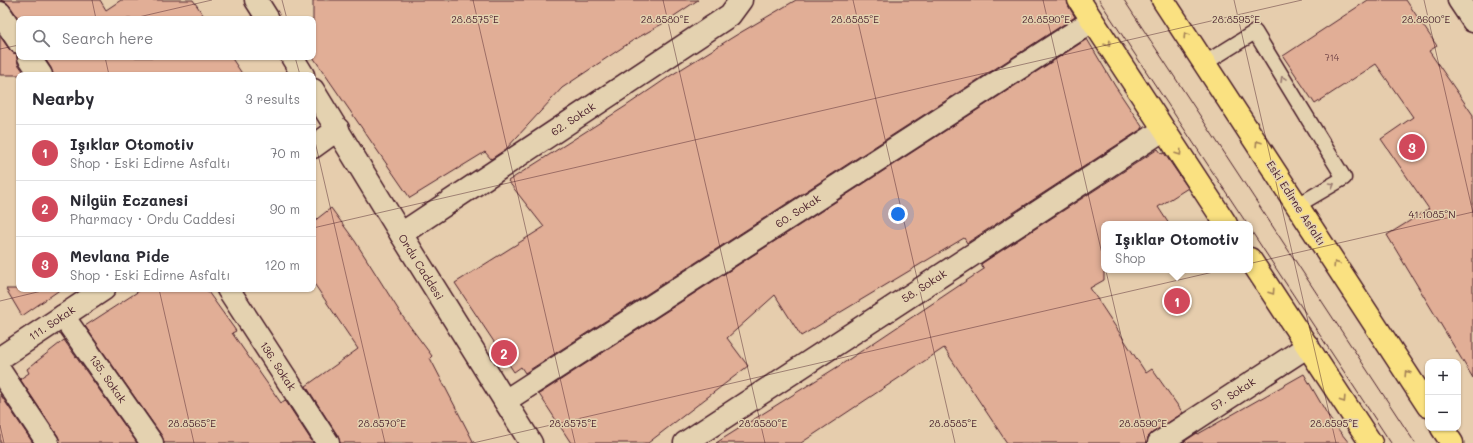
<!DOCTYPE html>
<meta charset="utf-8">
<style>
:root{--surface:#fff;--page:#f7f7f7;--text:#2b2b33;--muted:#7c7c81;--line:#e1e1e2;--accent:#d1495b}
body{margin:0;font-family:Mali,sans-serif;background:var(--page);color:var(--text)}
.controls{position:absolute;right:12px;bottom:12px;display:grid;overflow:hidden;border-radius:8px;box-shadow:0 1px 3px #0004}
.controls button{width:36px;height:36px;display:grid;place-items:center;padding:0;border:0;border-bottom:1px solid var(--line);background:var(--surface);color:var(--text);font:20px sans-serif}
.you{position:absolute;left:898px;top:214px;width:14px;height:14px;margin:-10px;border:3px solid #fff;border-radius:50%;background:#1a73e8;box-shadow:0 0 0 6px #1a73e833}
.badge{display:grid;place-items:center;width:26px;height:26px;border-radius:50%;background:var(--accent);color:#fff;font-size:13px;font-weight:700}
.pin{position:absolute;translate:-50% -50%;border:2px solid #fff;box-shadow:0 1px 4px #0006}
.popup{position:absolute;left:1101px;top:221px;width:152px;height:52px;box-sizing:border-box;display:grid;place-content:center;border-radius:8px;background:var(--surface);filter:drop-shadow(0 1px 3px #0005);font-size:13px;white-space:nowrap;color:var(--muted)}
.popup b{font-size:15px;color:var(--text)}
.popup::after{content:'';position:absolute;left:50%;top:100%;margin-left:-8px;border:8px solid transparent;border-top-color:var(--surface)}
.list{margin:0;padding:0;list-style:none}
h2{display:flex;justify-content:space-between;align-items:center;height:52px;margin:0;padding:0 16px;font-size:17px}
h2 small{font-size:13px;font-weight:400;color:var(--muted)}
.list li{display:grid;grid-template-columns:26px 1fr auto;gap:12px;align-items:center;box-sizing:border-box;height:56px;padding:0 16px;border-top:1px solid var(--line)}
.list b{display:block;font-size:15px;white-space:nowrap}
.list p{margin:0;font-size:13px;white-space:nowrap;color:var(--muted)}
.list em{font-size:13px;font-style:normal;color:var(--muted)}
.icon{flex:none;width:22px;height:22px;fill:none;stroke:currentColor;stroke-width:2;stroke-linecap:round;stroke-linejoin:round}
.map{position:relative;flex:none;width:1473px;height:443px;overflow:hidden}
.search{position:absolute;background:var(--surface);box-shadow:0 1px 3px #0004;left:16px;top:16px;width:300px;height:44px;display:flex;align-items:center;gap:10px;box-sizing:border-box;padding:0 14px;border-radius:8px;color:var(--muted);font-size:15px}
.panel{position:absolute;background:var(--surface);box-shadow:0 1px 3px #0004;left:16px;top:72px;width:300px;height:220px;border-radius:8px}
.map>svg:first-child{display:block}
.building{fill:#e1ae96;stroke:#4a1f2b}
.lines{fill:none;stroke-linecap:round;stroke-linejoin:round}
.service-casing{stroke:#4a1f2b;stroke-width:17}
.minor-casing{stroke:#4a1f2b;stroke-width:25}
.secondary-casing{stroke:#4a1f2b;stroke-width:25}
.primary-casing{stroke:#4a1f2b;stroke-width:25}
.service{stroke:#e4d2b0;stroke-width:14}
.minor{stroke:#e4d2b0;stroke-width:22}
.secondary{stroke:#e4d2b0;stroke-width:22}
.primary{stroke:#fae181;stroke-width:22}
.tram{stroke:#4a1f2b;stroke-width:1}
.oneway{stroke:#a28056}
.oneway2{stroke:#97786e}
.ticks{fill:none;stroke:#4a1f2b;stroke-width:1;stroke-opacity:0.45}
.labels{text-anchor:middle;stroke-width:3;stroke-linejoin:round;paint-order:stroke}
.number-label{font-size:9px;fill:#704346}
.street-label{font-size:11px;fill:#4a1f2b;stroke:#e4d2b0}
.ticks-label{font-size:10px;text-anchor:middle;fill:#4a1f2b;stroke:#e4d2b0;stroke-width:3;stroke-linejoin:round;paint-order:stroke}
</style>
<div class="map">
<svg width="1473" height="443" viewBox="0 0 1473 443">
<rect width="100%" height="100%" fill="#e6cdad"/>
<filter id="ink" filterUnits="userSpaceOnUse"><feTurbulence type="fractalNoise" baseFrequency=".025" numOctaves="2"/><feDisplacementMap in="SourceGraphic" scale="8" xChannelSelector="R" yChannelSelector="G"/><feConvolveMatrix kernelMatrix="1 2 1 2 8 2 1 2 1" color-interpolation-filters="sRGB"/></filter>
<g filter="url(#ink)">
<!-- building -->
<g class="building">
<polygon points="0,0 100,0 106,10 121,0 193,0 206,19 19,19 10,6 6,2"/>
<polygon points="313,0 698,0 662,24 632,41 562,88 506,149 491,159 485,152 410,198 313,57"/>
<polygon points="796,0 1067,0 1069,7 1075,17 525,373 521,367 514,372 455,283 544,227 508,181 626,106 670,76 738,34"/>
<polygon points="1368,0 1406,0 1437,46 1429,51 1473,115 1473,378 1387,235 1429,209 1381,139 1413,117 1376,64 1315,104 1283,56"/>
<polygon points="0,36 9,49 13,53 17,54 17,58 18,64 26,75 0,75"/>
<polygon points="1087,39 1115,86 1143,128 967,243 964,238 801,336 775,295 727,338 748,366 648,443 571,443 539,394"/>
<polygon points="44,57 231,57 243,75 53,75 51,68"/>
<polygon points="1158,149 1162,154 1164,153 1188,188 1158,207 1169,224 1104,224 1104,280 1090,288 1146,373 1152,369 1183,413 1152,433 1148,437 1147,443 1007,443 944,348 801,443 716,443 842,364 984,269 981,264"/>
<polygon points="331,208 355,241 403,317 432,356 430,358 474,443 340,443 338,436 306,386 358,349 313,282 313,222"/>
<polygon points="6,289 61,289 22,316"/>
<polygon points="142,289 206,289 236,331 232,333 281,403 285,400 313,443 164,443 162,436 85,326"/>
<polygon points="64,340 137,443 60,443 58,436 20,379 29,373 27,369"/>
<polygon points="1304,374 1330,419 1349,443 1182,443 1197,433 1198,434"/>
<polygon points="0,394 33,443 0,443"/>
</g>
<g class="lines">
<defs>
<polyline id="service" points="1205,63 1255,32 1344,178 1298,205"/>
<g id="minor">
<polyline points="1459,0 1473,21"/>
<polyline points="0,13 19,42"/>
<polyline points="29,57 41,75"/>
<polyline points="313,147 338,129"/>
<polyline points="401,234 730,15 741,0"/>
<polyline points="228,289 328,443"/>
<polyline points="63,316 152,443"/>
<polyline points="0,358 104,289"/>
<polyline points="0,371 48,443"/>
<polyline points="505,401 1092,21"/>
<polyline points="685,443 1163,130"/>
<polyline points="1159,443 1308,346"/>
</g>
<g id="secondary">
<polyline points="256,0 268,19"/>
<polyline points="292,57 303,75"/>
<polyline points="313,90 401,234 531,443"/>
</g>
<g id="primary">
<polyline points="1079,0 1226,224"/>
<polyline points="1163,0 1428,406"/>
<polyline points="1250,259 1371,443"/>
<polyline points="1442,428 1452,443"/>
</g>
</defs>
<!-- service casing -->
<use href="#service" class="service-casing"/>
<!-- minor casing -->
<use href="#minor" class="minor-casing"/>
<!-- secondary casing -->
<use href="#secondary" class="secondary-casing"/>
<!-- primary casing -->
<use href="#primary" class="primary-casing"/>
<!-- service -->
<use href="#service" class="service"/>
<!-- minor -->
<use href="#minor" class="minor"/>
<!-- secondary -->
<use href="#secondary" class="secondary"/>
<!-- primary -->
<use href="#primary" class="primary"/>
<!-- tram -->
<g class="tram">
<polyline points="1099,0 1247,224"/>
<polyline points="1124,0 1415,443"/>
<polyline points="1250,229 1391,443"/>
</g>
</g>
<!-- one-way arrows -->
<defs><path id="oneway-chevron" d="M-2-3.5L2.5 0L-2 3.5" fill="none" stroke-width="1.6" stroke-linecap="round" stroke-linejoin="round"/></defs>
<g class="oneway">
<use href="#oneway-chevron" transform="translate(1186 35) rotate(-123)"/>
<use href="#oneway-chevron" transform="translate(1108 44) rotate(57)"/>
<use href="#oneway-chevron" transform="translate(1258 143) rotate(-123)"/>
<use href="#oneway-chevron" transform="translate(1179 153) rotate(56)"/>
<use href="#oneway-chevron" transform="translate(1336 264) rotate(-123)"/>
<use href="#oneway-chevron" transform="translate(1272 292) rotate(56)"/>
<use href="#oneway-chevron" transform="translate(1407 373) rotate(-123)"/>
<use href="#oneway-chevron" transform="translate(1343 400) rotate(57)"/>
</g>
<g class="oneway2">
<use href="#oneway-chevron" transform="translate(1283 79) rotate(-121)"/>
<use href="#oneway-chevron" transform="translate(1332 185) rotate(-31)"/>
</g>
</g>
<!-- ticks -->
<path class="ticks" d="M92,0l4,19M282,0l5,19M473,0l102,443M663,0l102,443M853,0l102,443M1043,0l103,443M1234,0l102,443M1424,0l49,213M130,19l82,-19M0,49l19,-4M105,57l4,18M295,57l5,18M313,133l72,310M313,228l989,-228M159,289l35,154M0,301l50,-12M0,425l4,18M473,443l1000,-231"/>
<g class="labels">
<!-- number labels -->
<g class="number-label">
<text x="1332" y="61">714</text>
</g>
<!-- street labels -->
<g class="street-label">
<text transform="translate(573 119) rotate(-34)" y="4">62. Sokak</text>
<text transform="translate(1296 203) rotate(57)" y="4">Eski Edirne Asfaltı</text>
<text transform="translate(798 211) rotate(-33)" y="4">60. Sokak</text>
<text transform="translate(421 267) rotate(58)" y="4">Ordu Caddesi</text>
<text transform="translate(924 286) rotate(-33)" y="4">58. Sokak</text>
<text transform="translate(52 323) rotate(-34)" y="4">111. Sokak</text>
<text transform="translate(278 366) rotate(57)" y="4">136. Sokak</text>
<text transform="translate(108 379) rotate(55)" y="4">135. Sokak</text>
<text transform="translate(1233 394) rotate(-33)" y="4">57. Sokak</text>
</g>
</g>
<g class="ticks-label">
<text x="475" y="23">28.8575°E</text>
<text x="665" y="23">28.8580°E</text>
<text x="855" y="23">28.8585°E</text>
<text x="1046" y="23">28.8590°E</text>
<text x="1236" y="23">28.8595°E</text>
<text x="1426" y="23">28.8600°E</text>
<text x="1432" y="218">41.1085°N</text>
<text x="192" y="427">28.8565°E</text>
<text x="382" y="427">28.8570°E</text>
<text x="573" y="427">28.8575°E</text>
<text x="763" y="427">28.8580°E</text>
<text x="953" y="427">28.8585°E</text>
<text x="1143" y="427">28.8590°E</text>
<text x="1334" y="427">28.8595°E</text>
</g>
</svg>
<div class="controls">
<button>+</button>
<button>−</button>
</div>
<div class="you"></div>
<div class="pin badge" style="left:1177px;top:301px">1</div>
<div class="popup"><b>Işıklar Otomotiv</b>Shop</div>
<div class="pin badge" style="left:504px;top:353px">2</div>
<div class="pin badge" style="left:1412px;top:147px">3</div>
<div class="search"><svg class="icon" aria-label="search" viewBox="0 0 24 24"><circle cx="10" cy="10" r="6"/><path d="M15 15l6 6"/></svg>Search here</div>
<section class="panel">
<h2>Nearby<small>3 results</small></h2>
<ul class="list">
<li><span class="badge">1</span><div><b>Işıklar Otomotiv</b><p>Shop · Eski Edirne Asfaltı</p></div><em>70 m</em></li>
<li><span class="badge">2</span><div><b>Nilgün Eczanesi</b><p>Pharmacy · Ordu Caddesi</p></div><em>90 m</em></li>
<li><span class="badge">3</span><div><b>Mevlana Pide</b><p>Shop · Eski Edirne Asfaltı</p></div><em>120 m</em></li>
</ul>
</section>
</div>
